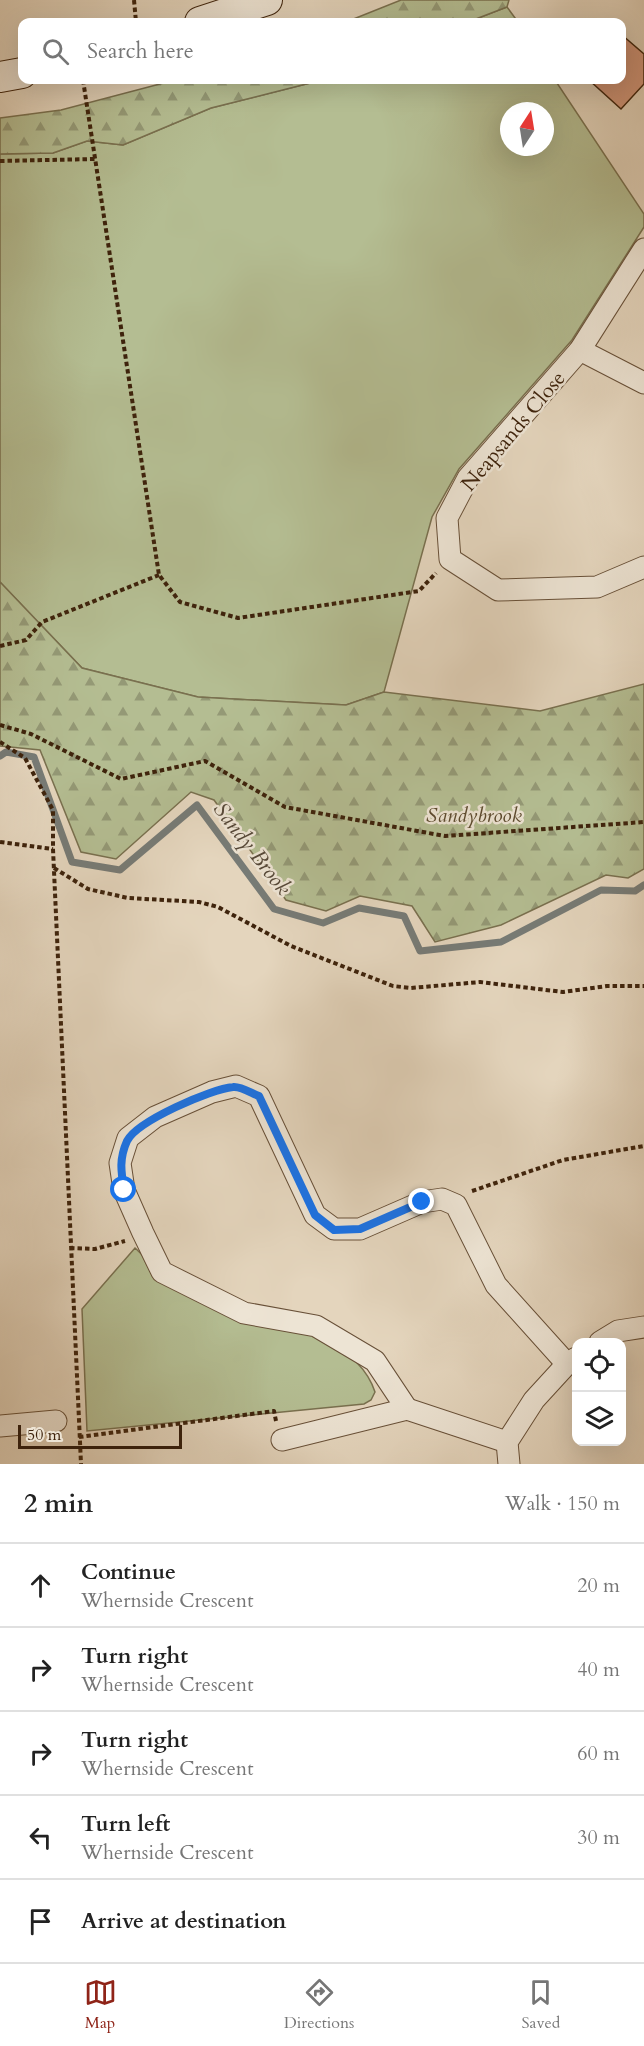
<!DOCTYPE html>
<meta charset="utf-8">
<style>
:root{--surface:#fff;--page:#f6f6f6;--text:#222;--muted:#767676;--line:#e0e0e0;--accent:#8f2418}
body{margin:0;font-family:Cardo,serif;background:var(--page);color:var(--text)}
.controls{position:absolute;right:18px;bottom:18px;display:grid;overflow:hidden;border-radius:12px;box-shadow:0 6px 24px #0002}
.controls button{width:54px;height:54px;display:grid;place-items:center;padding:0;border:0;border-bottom:2px solid var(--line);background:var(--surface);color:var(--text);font:30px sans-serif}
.compass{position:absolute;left:500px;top:102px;width:54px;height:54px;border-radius:50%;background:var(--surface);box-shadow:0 6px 24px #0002;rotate:12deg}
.scale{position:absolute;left:18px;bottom:15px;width:164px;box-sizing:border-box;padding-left:6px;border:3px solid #3e230c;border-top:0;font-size:16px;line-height:21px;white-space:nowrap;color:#3e230c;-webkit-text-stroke:4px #ede4d4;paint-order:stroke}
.stop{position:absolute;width:18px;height:18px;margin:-14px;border:4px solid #1a73e8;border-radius:50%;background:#fff}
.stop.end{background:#1a73e8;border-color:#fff;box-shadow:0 2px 6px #0008}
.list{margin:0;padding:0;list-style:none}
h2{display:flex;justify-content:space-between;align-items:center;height:78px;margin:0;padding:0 24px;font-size:26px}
h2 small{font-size:20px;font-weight:400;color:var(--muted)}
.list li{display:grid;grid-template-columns:39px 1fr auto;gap:18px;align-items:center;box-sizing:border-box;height:84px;padding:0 24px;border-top:2px solid var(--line)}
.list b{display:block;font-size:22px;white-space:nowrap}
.list p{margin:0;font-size:20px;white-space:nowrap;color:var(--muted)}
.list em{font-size:20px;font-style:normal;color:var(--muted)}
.icon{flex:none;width:33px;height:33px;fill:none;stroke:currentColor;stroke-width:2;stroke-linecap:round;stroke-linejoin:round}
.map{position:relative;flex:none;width:644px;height:1464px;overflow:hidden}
.search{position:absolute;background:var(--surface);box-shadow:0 6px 24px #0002;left:18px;right:18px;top:18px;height:66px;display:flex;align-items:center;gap:15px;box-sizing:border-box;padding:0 21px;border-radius:12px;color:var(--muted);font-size:22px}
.sheet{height:498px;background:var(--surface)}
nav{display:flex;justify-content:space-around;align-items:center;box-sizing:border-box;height:84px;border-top:2px solid var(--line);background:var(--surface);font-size:16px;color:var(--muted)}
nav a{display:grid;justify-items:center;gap:3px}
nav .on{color:var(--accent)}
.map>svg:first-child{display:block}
.grass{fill:#b4bd92;stroke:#79704f;stroke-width:1.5;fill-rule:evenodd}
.forest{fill:url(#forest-firs);stroke:#79704f;stroke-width:1.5}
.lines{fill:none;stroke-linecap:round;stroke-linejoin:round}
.stream{stroke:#777b76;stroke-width:7}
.building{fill:#d4987d;stroke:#3e230c;stroke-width:1.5}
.minor-casing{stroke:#685038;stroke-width:23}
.secondary-casing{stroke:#3e230c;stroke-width:32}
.path{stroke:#3e230c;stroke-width:4;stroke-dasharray:4.5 3;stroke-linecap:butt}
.minor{stroke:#ede4d4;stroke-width:21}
.secondary{stroke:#ede4d4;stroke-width:30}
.route{stroke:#1a73e8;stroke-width:8}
.labels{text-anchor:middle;stroke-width:5;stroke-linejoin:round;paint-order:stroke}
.street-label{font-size:21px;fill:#3e230c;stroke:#ede4d4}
.park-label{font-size:21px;font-style:italic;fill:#5c4a2e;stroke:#ede4d4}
.water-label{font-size:22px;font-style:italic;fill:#564838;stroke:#ede4d4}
</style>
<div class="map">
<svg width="644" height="1464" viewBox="0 0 644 1464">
<defs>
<pattern id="forest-firs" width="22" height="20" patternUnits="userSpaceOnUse" patternTransform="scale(1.5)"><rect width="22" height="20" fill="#b4bd92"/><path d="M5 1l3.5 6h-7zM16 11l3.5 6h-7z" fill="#949976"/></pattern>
</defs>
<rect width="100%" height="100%" fill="#e4d5bd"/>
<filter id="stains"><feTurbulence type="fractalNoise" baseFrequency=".00333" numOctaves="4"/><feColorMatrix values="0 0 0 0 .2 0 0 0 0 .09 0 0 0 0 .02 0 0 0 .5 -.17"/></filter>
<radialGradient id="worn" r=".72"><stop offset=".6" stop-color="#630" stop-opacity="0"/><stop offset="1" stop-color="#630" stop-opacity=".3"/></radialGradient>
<!-- grass -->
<g class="grass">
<polygon points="507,7 518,22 468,22"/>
<path d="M322,80h233l89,134v13l-72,113 -113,129 -27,48 -48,175 -38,13 -148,-8 -116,-29 -82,-86v-428l53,-1 34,-12 36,4 88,-37zM509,111h36v36h-36z"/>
<path d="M135,1248c11,10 43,44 55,48 55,22 164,30 185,96l-4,8 -7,4 -277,27 -5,-122z"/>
</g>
<!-- forest -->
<g class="forest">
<polygon points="401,0 509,0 507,7 468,22 346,22"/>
<polygon points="175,80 322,80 211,108 123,145 87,141 53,153 0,154 0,118 61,110"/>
<polygon points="0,582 82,668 198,697 346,705 384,692 540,711 644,684 644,869 628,878 606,875 501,925 435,942 412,906 360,896 326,911 286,900 214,800 191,792 116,859 81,852 40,750 0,746"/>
</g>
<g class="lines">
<!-- stream -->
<polyline class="stream" points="0,756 6,752 34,757 72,862 120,870 197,805 274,909 323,923 359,908 404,916 420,951 501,942 601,890 635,891 644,885"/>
</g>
<!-- building -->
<polygon class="building" points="622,35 644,54 644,84 621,109 589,80 622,80"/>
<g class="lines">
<defs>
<g id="minor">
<polyline points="644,249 580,350 468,478 447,518 450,559 498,590 597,587 644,567"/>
<polyline points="580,350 644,383"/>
<polyline points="600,1342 618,1331 644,1327"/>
<polyline points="407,1409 375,1361 316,1326 244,1313 162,1272 143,1233 124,1190 120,1163 128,1138 155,1117 212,1092 236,1086 259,1096 315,1215 334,1229 360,1229 422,1202 442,1199 456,1205 496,1285 567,1364"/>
<polyline points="0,1426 56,1421"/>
<polyline points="282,1440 407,1409 507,1442"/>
<polyline points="509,1464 507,1442 534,1400 567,1364 576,1358"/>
</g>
<g id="secondary">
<polyline points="200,22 267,0"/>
<polyline points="0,77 22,73"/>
</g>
</defs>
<!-- minor casing -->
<use href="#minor" class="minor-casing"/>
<!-- secondary casing -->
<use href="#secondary" class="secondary-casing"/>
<!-- path -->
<g class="path">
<polyline points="134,0 136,22"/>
<polyline points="83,80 159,575 180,602 238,618 419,591 436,573"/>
<polyline points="0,161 95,159"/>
<polyline points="0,646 26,640 42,622 159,575"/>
<polyline points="0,725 31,734 121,779 205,761 285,807 445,836 644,822"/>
<polyline points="0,742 25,758 53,810 53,849 81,1464"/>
<polyline points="0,842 53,849"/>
<polyline points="54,868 88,889 128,898 199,902 218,907 291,946 393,986 411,988 480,982 563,992 607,986 644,986"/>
<polyline points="472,1191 563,1160 644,1146"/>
<polyline points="70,1248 95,1249 125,1241"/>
<polyline points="79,1437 274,1411 276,1421"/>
</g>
<!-- minor -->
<use href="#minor" class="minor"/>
<!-- secondary -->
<use href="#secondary" class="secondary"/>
</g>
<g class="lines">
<!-- route -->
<path class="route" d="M124,1190c-3,-19 -5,-31 3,-49 10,-20 84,-52 106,-54 8,-1 18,6 26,9l56,119 19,15 26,-1 62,-27"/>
</g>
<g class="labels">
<!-- street labels -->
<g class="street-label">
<text transform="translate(513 431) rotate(-50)" y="7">Neapsands Close</text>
</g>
<!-- park labels -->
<g class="park-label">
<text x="474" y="822">Sandybrook</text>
</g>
<!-- water labels -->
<g class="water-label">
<text transform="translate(253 848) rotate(52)" y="8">Sandy Brook</text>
</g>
</g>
<rect width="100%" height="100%" filter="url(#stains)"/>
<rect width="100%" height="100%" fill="url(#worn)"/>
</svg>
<div class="controls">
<button><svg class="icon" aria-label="locate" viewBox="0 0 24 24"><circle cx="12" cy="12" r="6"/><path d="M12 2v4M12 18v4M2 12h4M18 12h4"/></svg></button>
<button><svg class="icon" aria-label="layers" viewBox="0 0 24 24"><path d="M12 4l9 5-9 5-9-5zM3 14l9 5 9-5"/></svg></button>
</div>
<svg class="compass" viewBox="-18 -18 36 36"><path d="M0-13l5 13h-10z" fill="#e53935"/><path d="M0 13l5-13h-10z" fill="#767676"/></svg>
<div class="scale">50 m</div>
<div class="stop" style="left:124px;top:1190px"></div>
<div class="stop end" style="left:422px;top:1202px"></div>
<div class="search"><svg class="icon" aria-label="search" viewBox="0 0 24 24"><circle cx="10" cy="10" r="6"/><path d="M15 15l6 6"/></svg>Search here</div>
</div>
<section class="sheet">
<h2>2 min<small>Walk · 150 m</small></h2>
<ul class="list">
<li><svg class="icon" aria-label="ahead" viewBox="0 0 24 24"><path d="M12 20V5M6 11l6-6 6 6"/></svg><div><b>Continue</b><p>Whernside Crescent</p></div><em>20 m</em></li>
<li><svg class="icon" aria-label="right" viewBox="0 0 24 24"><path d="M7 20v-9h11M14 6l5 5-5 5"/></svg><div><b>Turn right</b><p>Whernside Crescent</p></div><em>40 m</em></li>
<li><svg class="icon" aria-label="right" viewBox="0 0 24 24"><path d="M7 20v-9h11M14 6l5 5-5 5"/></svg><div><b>Turn right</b><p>Whernside Crescent</p></div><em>60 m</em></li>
<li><svg class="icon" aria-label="left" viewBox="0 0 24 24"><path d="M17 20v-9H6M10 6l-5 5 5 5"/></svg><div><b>Turn left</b><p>Whernside Crescent</p></div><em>30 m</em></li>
<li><svg class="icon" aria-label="arrive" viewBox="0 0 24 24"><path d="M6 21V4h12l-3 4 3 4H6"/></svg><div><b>Arrive at destination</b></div></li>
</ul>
</section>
<nav>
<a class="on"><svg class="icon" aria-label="map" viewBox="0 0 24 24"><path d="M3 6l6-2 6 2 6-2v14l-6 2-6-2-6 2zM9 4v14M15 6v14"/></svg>Map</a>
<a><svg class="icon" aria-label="directions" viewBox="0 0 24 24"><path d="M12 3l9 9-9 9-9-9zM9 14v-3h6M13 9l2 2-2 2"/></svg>Directions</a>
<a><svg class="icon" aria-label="saved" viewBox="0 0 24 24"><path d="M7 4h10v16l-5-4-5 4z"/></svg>Saved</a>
</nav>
